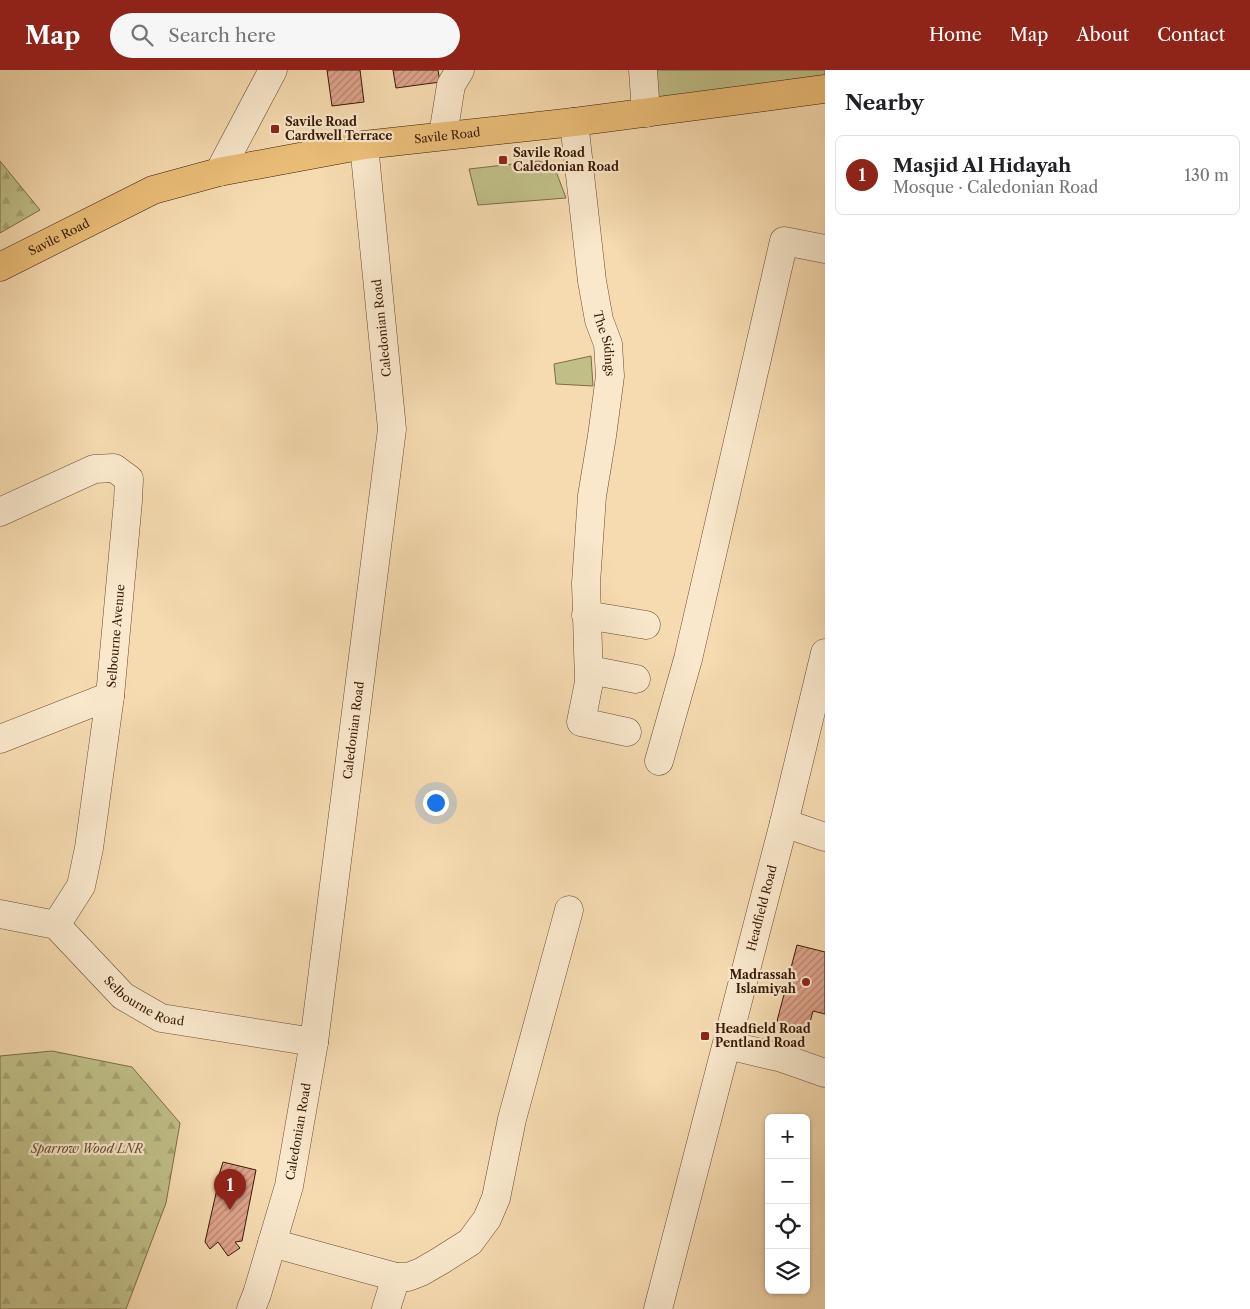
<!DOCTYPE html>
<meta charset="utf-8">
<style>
:root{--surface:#fff;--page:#f6f6f6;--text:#202124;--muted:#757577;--line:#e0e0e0;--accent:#8f2418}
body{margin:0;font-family:"Libre Caslon Text",serif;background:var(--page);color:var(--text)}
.controls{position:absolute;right:15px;bottom:15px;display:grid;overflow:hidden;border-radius:8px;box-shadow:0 1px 4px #0004}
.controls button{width:45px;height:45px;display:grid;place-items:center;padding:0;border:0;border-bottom:1px solid var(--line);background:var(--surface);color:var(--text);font:25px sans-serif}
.you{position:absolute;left:435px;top:732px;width:18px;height:18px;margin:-12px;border:4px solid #fff;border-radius:50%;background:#1a73e8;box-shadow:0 0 0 8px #1a73e833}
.badge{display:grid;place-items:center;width:32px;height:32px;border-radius:50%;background:var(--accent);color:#fff;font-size:16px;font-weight:700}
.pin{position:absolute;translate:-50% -41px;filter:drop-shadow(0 1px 2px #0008)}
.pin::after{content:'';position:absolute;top:26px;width:18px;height:15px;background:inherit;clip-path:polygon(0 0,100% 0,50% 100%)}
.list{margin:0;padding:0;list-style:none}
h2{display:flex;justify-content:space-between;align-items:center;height:65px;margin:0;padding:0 20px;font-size:21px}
h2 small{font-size:16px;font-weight:400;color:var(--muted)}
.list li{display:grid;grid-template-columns:32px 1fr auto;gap:15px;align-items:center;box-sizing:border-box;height:80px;margin:0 10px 10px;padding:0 10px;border:1px solid var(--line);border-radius:8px}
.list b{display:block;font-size:19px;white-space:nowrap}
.list p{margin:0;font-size:16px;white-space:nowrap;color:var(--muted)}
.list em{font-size:16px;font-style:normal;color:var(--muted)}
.icon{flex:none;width:28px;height:28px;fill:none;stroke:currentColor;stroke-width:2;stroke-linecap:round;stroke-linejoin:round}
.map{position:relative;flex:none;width:825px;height:1239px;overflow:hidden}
header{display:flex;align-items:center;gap:30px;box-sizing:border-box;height:70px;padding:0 25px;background:var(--accent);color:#fff}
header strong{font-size:24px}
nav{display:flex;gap:28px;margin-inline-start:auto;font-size:18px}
.search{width:350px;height:45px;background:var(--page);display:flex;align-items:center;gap:12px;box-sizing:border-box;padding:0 18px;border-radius:28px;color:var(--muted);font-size:19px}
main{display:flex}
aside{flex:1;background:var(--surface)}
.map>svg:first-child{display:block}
.green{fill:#c0bf88;stroke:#7c6c47}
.forest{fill:url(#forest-firs);stroke:#7c6c47}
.building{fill:url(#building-hatch);stroke:#381906}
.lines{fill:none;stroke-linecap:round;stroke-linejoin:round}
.minor-casing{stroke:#684a30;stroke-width:29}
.major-casing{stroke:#381906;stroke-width:29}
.minor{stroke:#f9e8cc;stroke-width:28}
.major{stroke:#ebbe78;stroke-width:28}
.poi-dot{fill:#8f2418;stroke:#f9e8cc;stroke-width:2}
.labels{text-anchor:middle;stroke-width:4.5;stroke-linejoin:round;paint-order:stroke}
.poi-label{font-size:12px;font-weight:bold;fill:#381906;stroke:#f9e8cc;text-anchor:start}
.street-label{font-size:12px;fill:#381906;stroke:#f9e8cc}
.park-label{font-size:12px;font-style:italic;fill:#614b2d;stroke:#f9e8cc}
</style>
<header>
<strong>Map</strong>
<div class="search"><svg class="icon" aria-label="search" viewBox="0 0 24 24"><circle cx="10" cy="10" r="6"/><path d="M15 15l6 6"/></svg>Search here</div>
<nav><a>Home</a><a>Map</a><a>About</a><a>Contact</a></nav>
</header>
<main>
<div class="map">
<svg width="825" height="1239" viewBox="0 0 825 1239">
<defs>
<pattern id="forest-firs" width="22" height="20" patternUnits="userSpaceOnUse" patternTransform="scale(1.25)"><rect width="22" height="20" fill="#c0bf88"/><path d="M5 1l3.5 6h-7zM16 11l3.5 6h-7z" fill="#a6a474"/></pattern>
<pattern id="building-hatch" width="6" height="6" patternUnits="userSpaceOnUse" patternTransform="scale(1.25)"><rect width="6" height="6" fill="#dea48b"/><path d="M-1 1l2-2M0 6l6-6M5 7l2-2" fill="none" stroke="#b58570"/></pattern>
</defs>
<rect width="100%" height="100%" fill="#f6dbb0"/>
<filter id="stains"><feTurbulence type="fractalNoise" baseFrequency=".004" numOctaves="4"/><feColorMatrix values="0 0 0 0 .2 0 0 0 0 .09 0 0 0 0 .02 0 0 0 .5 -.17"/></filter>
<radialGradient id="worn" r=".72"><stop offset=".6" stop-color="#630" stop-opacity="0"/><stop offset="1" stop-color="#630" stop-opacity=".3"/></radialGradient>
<!-- green -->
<g class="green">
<polygon points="650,0 825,0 825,10 652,39"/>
<polygon points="539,91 554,96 566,128 478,135 469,99"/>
<polygon points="591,286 593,316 556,314 554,294"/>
</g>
<!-- forest -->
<g class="forest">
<polygon points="0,91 40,140 0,163"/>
<polygon points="52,981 132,997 180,1053 166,1133 126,1239 0,1239 0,986"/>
</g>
<!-- building -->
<g class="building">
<polygon points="327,0 360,0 364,32 332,36"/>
<polygon points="393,0 438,0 440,12 396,18"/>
<polygon points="797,875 825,882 825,944 813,941 808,960 777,951"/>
<polygon points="223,1092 256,1100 242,1171 235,1172 240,1178 228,1186 218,1172 210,1179 205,1172 217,1119 215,1118"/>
</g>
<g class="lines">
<defs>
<g id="minor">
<polyline points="643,0 646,43"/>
<path id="s1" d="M574,52l18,159 7,39 9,24 2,32 -8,60 -10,60 -6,87 3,99 -8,40 46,10"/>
<polyline points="443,65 451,15 460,0"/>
<polyline points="219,102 273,0"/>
<polyline points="0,442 94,399 114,398 129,409 128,431 110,626 89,778 81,816 56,855"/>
<polyline points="586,545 646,555"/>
<polyline points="590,600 636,609"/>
<polyline points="0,669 110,626"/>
<polyline points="659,691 688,589 784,171 825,179"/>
<polyline points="784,753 825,767"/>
<path id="s2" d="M0,844l56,11 67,71 38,22 153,24"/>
<polyline points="727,975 782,988 825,1003"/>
<polyline points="272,1173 396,1207 408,1207 421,1202 440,1191 470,1172 487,1149 496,1128 512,1049 569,840"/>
<path id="s3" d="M251,1239l6,-15 32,-108 25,-144 78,-613 -28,-284"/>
<polyline points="386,1239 396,1207"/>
<path id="s4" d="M658,1239l126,-486 41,-170"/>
</g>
<g id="major">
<path id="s5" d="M0,197l153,-77 66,-18 145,-27 210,-23 251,-33"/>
</g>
</defs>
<!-- minor casing -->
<use href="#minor" class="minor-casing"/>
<!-- major casing -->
<use href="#major" class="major-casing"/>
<!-- minor -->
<use href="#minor" class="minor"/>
<!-- major -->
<use href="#major" class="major"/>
</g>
<!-- markers -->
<g class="poi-dot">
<rect x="270" y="54" width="10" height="10" rx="2.5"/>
<rect x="498" y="85" width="10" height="10" rx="2.5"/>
<circle cx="806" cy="912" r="5"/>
<rect x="700" y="961" width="10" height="10" rx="2.5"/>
</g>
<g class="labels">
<!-- poi labels -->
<g class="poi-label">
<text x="285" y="56">Savile Road<tspan x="285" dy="14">Cardwell Terrace</tspan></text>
<text x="513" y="87">Savile Road<tspan x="513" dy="14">Caledonian Road</tspan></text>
<text x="796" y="909" text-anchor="end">Madrassah<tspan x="796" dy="14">Islamiyah</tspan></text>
<text x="715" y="963">Headfield Road<tspan x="715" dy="14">Pentland Road</tspan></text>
</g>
<!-- street labels -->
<g class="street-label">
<text dy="4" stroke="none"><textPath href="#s5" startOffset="471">Savile Road</textPath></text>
<text dy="4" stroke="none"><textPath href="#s5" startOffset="66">Savile Road</textPath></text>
<text transform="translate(382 258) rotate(-96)" y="4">Caledonian Road</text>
<text dy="4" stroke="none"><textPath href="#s1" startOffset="224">The Sidings</textPath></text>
<text transform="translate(116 566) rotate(-85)" y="4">Selbourne Avenue</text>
<text dy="4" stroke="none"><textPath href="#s3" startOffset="589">Caledonian Road</textPath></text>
<text dy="4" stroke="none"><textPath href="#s4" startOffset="414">Headfield Road</textPath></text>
<text dy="4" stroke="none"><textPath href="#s2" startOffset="176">Selbourne Road</textPath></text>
<text dy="4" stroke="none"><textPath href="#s3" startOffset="184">Caledonian Road</textPath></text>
</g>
<!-- park labels -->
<g class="park-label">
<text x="87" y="1083">Sparrow Wood LNR</text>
</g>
</g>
<rect width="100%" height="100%" filter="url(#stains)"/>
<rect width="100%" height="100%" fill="url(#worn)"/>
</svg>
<div class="controls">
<button>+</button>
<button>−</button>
<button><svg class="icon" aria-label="locate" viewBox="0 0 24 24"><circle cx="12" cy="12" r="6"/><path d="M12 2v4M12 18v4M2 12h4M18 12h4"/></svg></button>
<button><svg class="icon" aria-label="layers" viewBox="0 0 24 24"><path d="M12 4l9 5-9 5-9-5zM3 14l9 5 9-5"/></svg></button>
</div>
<div class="you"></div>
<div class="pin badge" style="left:230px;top:1140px">1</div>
</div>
<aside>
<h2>Nearby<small></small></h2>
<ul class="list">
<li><span class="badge">1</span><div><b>Masjid Al Hidayah</b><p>Mosque · Caledonian Road</p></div><em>130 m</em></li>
</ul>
</aside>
</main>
